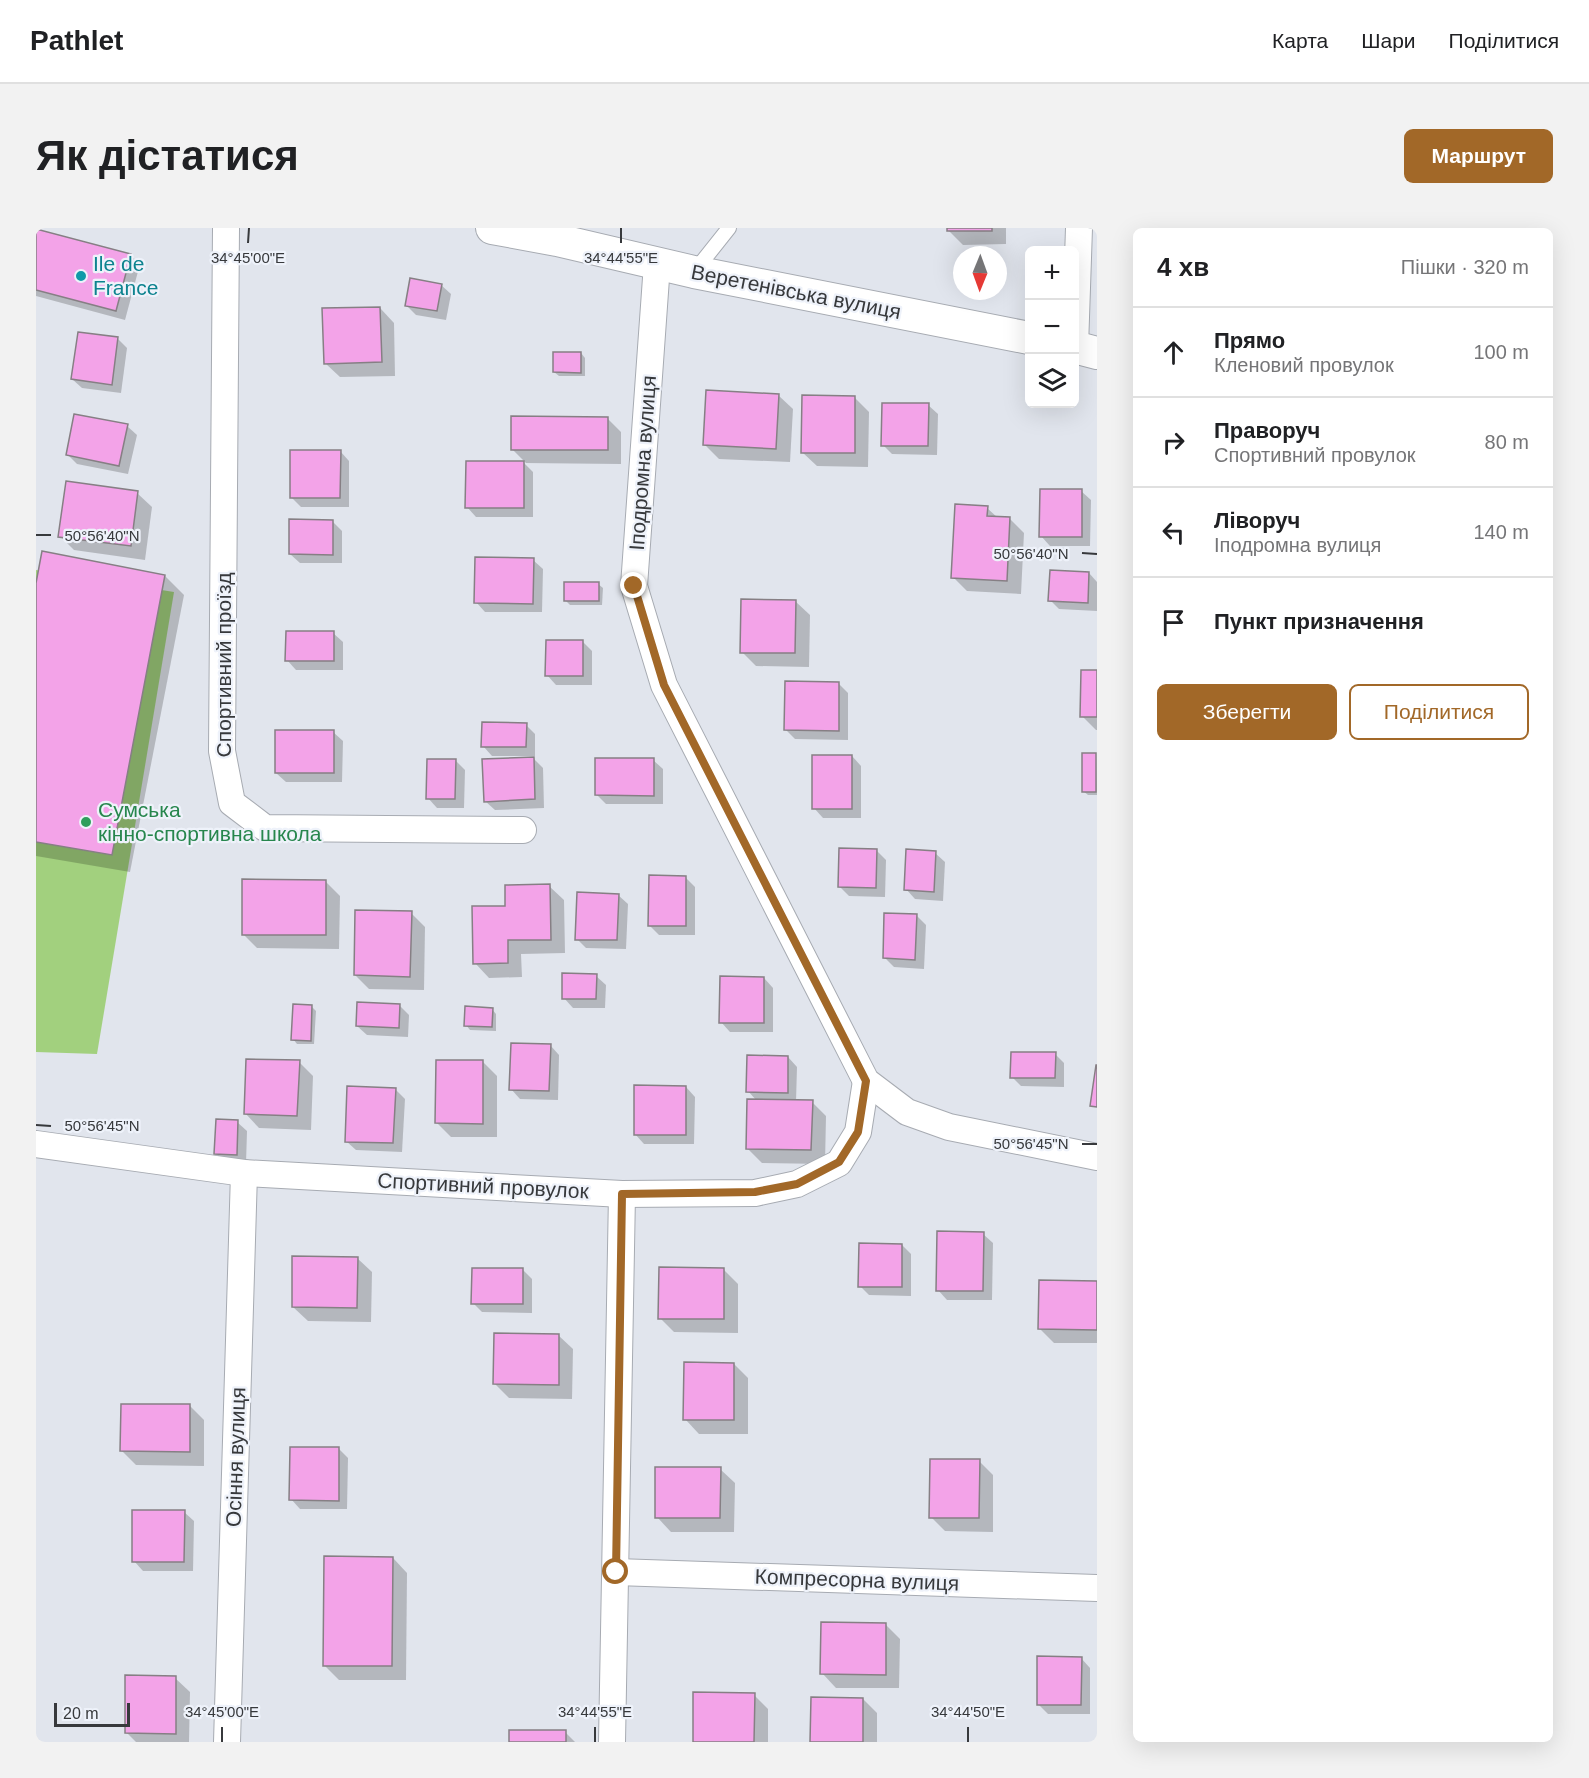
<!DOCTYPE html>
<html lang="uk">
<meta charset="utf-8">
<style>
:root{--surface:#fff;--page:#f2f2f2;--text:#202124;--muted:#757577;--line:#e0e0e0;--accent:#a26828}
body{margin:0;font-family:Helvetica,sans-serif;background:var(--page);color:var(--text)}
.controls{position:absolute;right:18px;top:18px;display:grid;overflow:hidden;border-radius:9px;box-shadow:0 6px 24px #0002}
.controls button{width:54px;height:54px;display:grid;place-items:center;padding:0;border:0;border-bottom:2px solid var(--line);background:var(--surface);color:var(--text);font:30px sans-serif}
.compass{position:absolute;left:917px;top:18px;width:54px;height:54px;border-radius:50%;background:var(--surface);box-shadow:0 6px 24px #0002;rotate:181deg}
.scale{position:absolute;left:18px;bottom:15px;width:76px;box-sizing:border-box;padding-left:6px;border:3px solid #37393c;border-top:0;font-size:16px;line-height:21px;white-space:nowrap;color:#37393c;-webkit-text-stroke:4px #eef2fa;paint-order:stroke}
.stop{position:absolute;width:18px;height:18px;margin:-14px;border:4px solid #a26828;border-radius:50%;background:#fff}
.stop.end{background:#a26828;border-color:#fff;box-shadow:0 2px 6px #0008}
.list{margin:0;padding:0;list-style:none}
h2{display:flex;justify-content:space-between;align-items:center;height:78px;margin:0;padding:0 24px;font-size:26px}
h2 small{font-size:20px;font-weight:400;color:var(--muted)}
.list li{display:grid;grid-template-columns:39px 1fr auto;gap:18px;align-items:center;box-sizing:border-box;height:90px;padding:0 24px;border-top:2px solid var(--line)}
.list b{display:block;font-size:22px;white-space:nowrap}
.list p{margin:0;font-size:20px;white-space:nowrap;color:var(--muted)}
.list em{font-size:20px;font-style:normal;color:var(--muted)}
.actions{display:flex;gap:12px;padding:18px 24px}
.actions a{flex:1;padding:14px 0;border:2px solid var(--accent);border-radius:9px;text-align:center;font-size:21px;color:var(--accent)}
.actions .main{background:var(--accent);color:#fff}
.icon{flex:none;width:33px;height:33px;fill:none;stroke:currentColor;stroke-width:2;stroke-linecap:round;stroke-linejoin:round}
.map{position:relative;flex:none;width:1061px;height:1514px;overflow:hidden;border-radius:9px}
header{display:flex;align-items:center;gap:36px;box-sizing:border-box;height:84px;padding:0 30px;background:var(--surface);border-bottom:2px solid var(--line)}
header strong{font-size:28px}
nav{display:flex;gap:33px;margin-inline-start:auto;font-size:21px}
.intro{display:flex;align-items:center;justify-content:space-between;box-sizing:border-box;height:144px;padding:0 36px}
h1{margin:0;font-size:42px}
.button{padding:15px 27px;border-radius:9px;background:var(--accent);color:#fff;font-size:21px;font-weight:700}
main{display:flex;gap:36px;padding:0 36px}
aside{flex:1;background:var(--surface);border-radius:9px;box-shadow:0 6px 24px #0002}
.map>svg:first-child{display:block}
.green{fill:#a2d07e}
.shadow{fill:#0003}
.building{fill:#f3a3e8;stroke:#867f84;stroke-width:1.5}
.lines{fill:none;stroke-linecap:round;stroke-linejoin:round}
.service-casing{stroke:#a7abb2;stroke-width:16}
.minor-casing{stroke:#a7abb2;stroke-width:28}
.tertiary-casing{stroke:#a7abb2;stroke-width:34}
.service{stroke:#fff;stroke-width:14}
.minor{stroke:#fff;stroke-width:26}
.tertiary{stroke:#fff;stroke-width:32}
.route{stroke:#a26828;stroke-width:8}
.ticks{fill:none;stroke:#37393c;stroke-width:2}
.culture-dot{fill:#0f9aa8;stroke:#eef2fa;stroke-width:2}
.leisure-dot{fill:#2e9e5b;stroke:#eef2fa;stroke-width:2}
.labels{text-anchor:middle;stroke-width:4.5;stroke-linejoin:round;paint-order:stroke}
.culture-label{font-size:21px;fill:#0d838f;stroke:#eef2fa;text-anchor:start}
.street-label{font-size:21px;fill:#37393c;stroke:#eef2fa}
.leisure-label{font-size:21px;fill:#27864d;stroke:#eef2fa;text-anchor:start}
.ticks-label{font-size:15px;text-anchor:middle;fill:#37393c;stroke:#eef2fa;stroke-width:4.5;stroke-linejoin:round;paint-order:stroke}
</style>
<header>
<strong>Pathlet</strong>
<nav><a>Карта</a><a>Шари</a><a>Поділитися</a></nav>
</header>
<div class="intro"><h1>Як дістатися</h1><a class="button">Маршрут</a></div>
<main>
<div class="map">
<svg width="1061" height="1514" viewBox="0 0 1061 1514">
<rect width="100%" height="100%" fill="#e1e5ed"/>
<!-- green -->
<polygon class="green" points="0,342 138,364 61,826 0,824"/>
<!-- shadow -->
<g class="shadow">
<polygon points="913,0 970,0 970,16 927,17 913,3"/>
<polygon points="0,3 94,27 104,36 89,92 0,68"/>
<polygon points="405,57 415,66 410,92 380,87 370,77"/>
<polygon points="344,80 358,95 359,148 304,149 289,135"/>
<polygon points="82,111 91,120 85,165 46,160 36,151"/>
<polygon points="545,125 549,130 549,148 523,148 518,144"/>
<polygon points="742,167 757,181 754,234 683,231 669,217"/>
<polygon points="818,169 833,184 832,239 781,238 766,224"/>
<polygon points="892,177 902,186 901,227 856,226 847,217"/>
<polygon points="571,190 585,204 585,236 488,235 497,244 497,289 440,289 431,279 431,234 490,235 476,221"/>
<polygon points="91,198 101,207 92,246 41,236 31,226"/>
<polygon points="304,223 313,233 313,279 265,279 255,269"/>
<polygon points="1045,263 1055,272 1054,318 1014,318 1005,308"/>
<polygon points="101,265 116,279 109,332 38,322 24,308"/>
<polygon points="951,280 962,290 974,291 988,305 985,366 931,363 917,349"/>
<polygon points="296,293 306,303 306,335 264,335 254,326"/>
<polygon points="497,332 507,341 506,384 449,384 440,374"/>
<polygon points="1053,345 1061,354 1061,383 1023,381 1014,372"/>
<polygon points="129,348 148,367 94,644 0,628 0,364"/>
<polygon points="562,356 567,360 566,377 534,377 529,372"/>
<polygon points="759,373 774,387 773,439 720,438 706,424"/>
<polygon points="297,405 307,414 307,442 260,442 251,432"/>
<polygon points="547,414 556,423 556,457 520,457 511,447"/>
<polygon points="1061,444 1061,502 1060,502 1046,488"/>
<polygon points="803,456 812,465 812,512 759,511 750,502"/>
<polygon points="490,497 499,506 499,528 456,528 447,518"/>
<polygon points="297,504 307,513 306,554 250,554 240,545"/>
<polygon points="1060,527 1061,567 1052,567 1047,563"/>
<polygon points="816,528 825,538 825,590 787,590 778,580"/>
<polygon points="497,530 507,540 508,580 459,582 449,573"/>
<polygon points="419,532 429,542 428,580 401,580 392,570"/>
<polygon points="617,532 627,541 627,576 570,576 560,566"/>
<polygon points="841,623 850,632 849,669 813,668 804,659"/>
<polygon points="899,625 909,634 907,673 879,671 870,661"/>
<polygon points="649,649 659,659 659,707 623,707 613,697"/>
<polygon points="289,653 304,668 303,721 221,720 207,706"/>
<polygon points="513,658 528,672 529,725 485,726 486,749 453,750 439,735 471,679"/>
<polygon points="582,667 592,676 590,721 550,720 541,711"/>
<polygon points="375,685 389,699 388,762 333,761 319,747"/>
<polygon points="880,687 890,697 888,741 858,739 849,730"/>
<polygon points="560,748 570,757 569,780 537,780 528,770"/>
<polygon points="728,750 737,760 737,804 694,804 685,794"/>
<polygon points="363,777 373,787 372,809 331,807 321,798"/>
<polygon points="275,778 280,783 278,816 261,816 257,811"/>
<polygon points="456,781 460,786 460,803 434,802 430,797"/>
<polygon points="514,817 523,827 522,872 484,871 475,861"/>
<polygon points="1019,826 1028,835 1028,859 985,858 976,849"/>
<polygon points="752,829 761,839 760,874 776,874 790,888 789,936 726,935 711,920 721,873 712,863"/>
<polygon points="263,834 277,848 275,902 223,900 209,885"/>
<polygon points="447,834 461,848 461,909 415,909 401,895"/>
<polygon points="650,859 659,869 658,916 608,916 599,906"/>
<polygon points="359,861 369,871 366,924 320,922 310,913"/>
<polygon points="201,894 211,903 210,936 189,935 180,926"/>
<polygon points="947,1006 957,1015 956,1072 911,1072 902,1062"/>
<polygon points="866,1017 875,1026 875,1068 833,1067 824,1058"/>
<polygon points="321,1030 336,1044 335,1094 272,1093 257,1079"/>
<polygon points="487,1042 496,1051 496,1085 446,1084 437,1075"/>
<polygon points="688,1042 702,1056 702,1105 638,1104 624,1090"/>
<polygon points="1061,1054 1061,1115 1018,1115 1004,1101"/>
<polygon points="522,1107 537,1121 536,1171 473,1170 459,1156"/>
<polygon points="698,1136 712,1150 712,1206 663,1206 649,1191"/>
<polygon points="154,1178 168,1192 168,1238 100,1237 86,1223"/>
<polygon points="303,1221 312,1230 311,1281 264,1281 255,1271"/>
<polygon points="943,1233 957,1247 957,1304 909,1303 895,1289"/>
<polygon points="684,1241 699,1255 698,1304 635,1304 621,1289"/>
<polygon points="148,1284 158,1293 157,1343 107,1343 98,1333"/>
<polygon points="357,1330 371,1345 370,1452 303,1452 288,1437"/>
<polygon points="850,1397 864,1411 863,1460 800,1460 786,1445"/>
<polygon points="1045,1430 1054,1440 1054,1486 1012,1486 1002,1476"/>
<polygon points="139,1450 154,1464 153,1514 100,1514 90,1504"/>
<polygon points="718,1467 732,1481 732,1514 658,1514"/>
<polygon points="827,1471 841,1485 841,1514 775,1514"/>
<polygon points="529,1504 539,1514 474,1514"/>
</g>
<!-- building -->
<g class="building">
<rect x="911" y="0" width="45" height="3"/>
<polygon points="0,1 95,26 80,83 0,62"/>
<polygon points="374,50 406,56 401,83 369,78"/>
<polygon points="344,79 346,134 288,136 286,80"/>
<polygon points="42,104 82,109 76,157 35,151"/>
<polygon points="517,124 545,124 545,145 517,144"/>
<polygon points="670,162 743,166 740,221 667,217"/>
<polygon points="766,167 819,168 819,225 765,225"/>
<polygon points="846,175 893,175 892,218 845,218"/>
<polygon points="38,186 92,196 83,238 30,227"/>
<polygon points="475,188 572,189 572,222 475,222"/>
<polygon points="254,222 305,222 304,270 254,270"/>
<polygon points="430,233 488,233 488,280 429,280"/>
<polygon points="30,253 102,263 95,318 22,309"/>
<polygon points="1004,261 1046,261 1046,309 1003,309"/>
<polygon points="919,276 952,278 951,288 974,289 971,353 915,350"/>
<polygon points="253,291 297,292 297,327 253,326"/>
<polygon points="6,323 129,347 76,627 0,614 0,355"/>
<polygon points="439,329 498,330 497,376 438,375"/>
<polygon points="1014,342 1053,344 1052,375 1012,373"/>
<rect x="528" y="354" width="35" height="19"/>
<polygon points="705,371 760,372 759,425 704,425"/>
<polygon points="250,403 298,403 298,433 249,433"/>
<polygon points="510,412 547,412 547,448 509,448"/>
<polygon points="1045,442 1061,442 1061,489 1044,489"/>
<polygon points="749,453 803,454 803,503 748,502"/>
<polygon points="446,494 491,495 490,519 445,519"/>
<rect x="239" y="502" width="59" height="43"/>
<rect x="1046" y="525" width="14" height="39"/>
<rect x="776" y="527" width="40" height="54"/>
<polygon points="498,529 499,571 448,574 446,531"/>
<polygon points="559,530 618,530 618,568 559,567"/>
<polygon points="391,531 420,531 419,571 390,571"/>
<polygon points="803,620 841,621 840,660 802,659"/>
<polygon points="870,621 900,623 898,664 868,662"/>
<polygon points="613,647 650,648 650,698 612,698"/>
<polygon points="206,651 290,652 290,707 206,707"/>
<polygon points="514,656 515,712 472,712 472,735 437,736 436,678 469,678 469,657"/>
<polygon points="541,664 583,666 581,712 539,712"/>
<polygon points="319,682 376,683 374,749 318,747"/>
<polygon points="848,685 881,686 879,732 847,730"/>
<polygon points="526,745 561,746 560,771 526,771"/>
<polygon points="684,748 728,749 728,795 683,795"/>
<polygon points="321,774 364,776 363,800 320,798"/>
<polygon points="257,776 276,777 275,813 255,812"/>
<polygon points="429,778 457,780 456,799 428,798"/>
<polygon points="475,815 515,816 513,863 473,862"/>
<polygon points="975,824 1020,824 1019,850 974,850"/>
<polygon points="711,827 752,828 752,865 710,864"/>
<polygon points="210,831 264,832 261,888 208,886"/>
<polygon points="400,832 447,832 447,896 399,895"/>
<polygon points="1060,837 1061,837 1061,879 1054,878"/>
<polygon points="598,857 650,858 650,907 598,907"/>
<polygon points="311,858 360,860 357,915 309,914"/>
<polygon points="711,871 777,872 775,922 710,921"/>
<polygon points="180,891 202,892 201,927 178,926"/>
<polygon points="901,1003 948,1004 947,1063 900,1063"/>
<polygon points="823,1015 866,1016 866,1059 822,1059"/>
<polygon points="256,1028 322,1029 321,1080 256,1079"/>
<polygon points="623,1039 688,1040 688,1091 622,1091"/>
<polygon points="436,1040 487,1040 487,1076 435,1076"/>
<polygon points="1003,1052 1061,1053 1061,1102 1002,1101"/>
<polygon points="458,1105 523,1106 523,1157 457,1156"/>
<polygon points="648,1134 698,1135 698,1192 647,1192"/>
<polygon points="85,1176 154,1176 154,1224 84,1223"/>
<polygon points="254,1219 303,1219 303,1273 253,1272"/>
<polygon points="894,1231 944,1231 943,1290 893,1290"/>
<polygon points="619,1239 685,1239 684,1290 619,1290"/>
<polygon points="96,1282 149,1282 148,1334 96,1334"/>
<polygon points="288,1328 357,1329 356,1438 287,1438"/>
<polygon points="785,1394 850,1395 850,1447 784,1446"/>
<polygon points="1001,1428 1046,1429 1045,1477 1001,1477"/>
<polygon points="89,1447 140,1448 140,1506 89,1505"/>
<polygon points="657,1464 719,1465 718,1514 657,1514"/>
<polygon points="775,1469 827,1470 827,1514 774,1514"/>
<rect x="473" y="1502" width="57" height="12"/>
</g>
<g class="lines">
<defs>
<polyline id="service" points="658,44 693,0"/>
<g id="minor">
<polyline points="190,0 186,523 196,575 229,600 487,602"/>
<polyline points="621,36 598,358 628,457 830,853 871,884 913,899 1061,929"/>
<polyline points="1039,119 1043,0"/>
<polyline points="0,916 208,945 586,966 719,965 761,956 803,935 822,904 830,853"/>
<polyline points="580,1344 1061,1360"/>
<polyline points="191,1514 208,945"/>
<polyline points="576,1514 586,966"/>
</g>
<g id="tertiary">
<polyline points="456,0 521,12 658,44 993,110"/>
<polyline points="1038,119 1061,125"/>
</g>
</defs>
<!-- service casing -->
<use href="#service" class="service-casing"/>
<!-- minor casing -->
<use href="#minor" class="minor-casing"/>
<!-- tertiary casing -->
<use href="#tertiary" class="tertiary-casing"/>
<!-- service -->
<use href="#service" class="service"/>
<!-- minor -->
<use href="#minor" class="minor"/>
<!-- tertiary -->
<use href="#tertiary" class="tertiary"/>
</g>
<g class="lines">
<!-- route -->
<polyline class="route" points="580,1344 586,966 719,964 761,956 803,934 822,904 830,853 628,457 598,358"/>
</g>
<!-- ticks -->
<path class="ticks" d="M212,15l1,-15M585,15v-15M0,307h15M1046,325l15,1M0,897l15,1M1046,916h15M186,1514v-15M559,1514v-15M932,1514v-15"/>
<!-- markers -->
<circle class="culture-dot" cx="45" cy="48" r="6"/>
<circle class="leisure-dot" cx="50" cy="594" r="6"/>
<g class="labels">
<!-- culture labels -->
<g class="culture-label">
<text x="57" y="43">Ile de<tspan x="57" dy="24">France</tspan></text>
</g>
<!-- street labels -->
<g class="street-label">
<text transform="translate(760 64) rotate(11)" y="7">Веретенівська вулиця</text>
<text transform="translate(607 235) rotate(-86)" y="7">Іподромна вулиця</text>
<text transform="translate(188 437) rotate(-90)" y="7">Спортивний проїзд</text>
<text transform="translate(447 958) rotate(3)" y="7">Спортивний провулок</text>
<text transform="translate(200 1229) rotate(-88)" y="7">Осіння вулиця</text>
<text transform="translate(821 1352) rotate(2)" y="7">Компресорна вулиця</text>
</g>
<!-- leisure labels -->
<g class="leisure-label">
<text x="62" y="589">Сумська<tspan x="62" dy="24">кінно-спортивна школа</tspan></text>
</g>
</g>
<g class="ticks-label">
<text x="212" y="35">34°45'00"E</text>
<text x="585" y="35">34°44'55"E</text>
<text x="66" y="313">50°56'40"N</text>
<text x="995" y="331">50°56'40"N</text>
<text x="66" y="903">50°56'45"N</text>
<text x="995" y="921">50°56'45"N</text>
<text x="186" y="1489">34°45'00"E</text>
<text x="559" y="1489">34°44'55"E</text>
<text x="932" y="1489">34°44'50"E</text>
</g>
</svg>
<div class="controls">
<button>+</button>
<button>−</button>
<button><svg class="icon" aria-label="layers" viewBox="0 0 24 24"><path d="M12 4l9 5-9 5-9-5zM3 14l9 5 9-5"/></svg></button>
</div>
<svg class="compass" viewBox="-18 -18 36 36"><path d="M0-13l5 13h-10z" fill="#e53935"/><path d="M0 13l5-13h-10z" fill="#757577"/></svg>
<div class="scale">20 m</div>
<div class="stop" style="left:580px;top:1344px"></div>
<div class="stop end" style="left:598px;top:358px"></div>
</div>
<aside>
<h2>4 хв<small>Пішки · 320 m</small></h2>
<ul class="list">
<li><svg class="icon" aria-label="ahead" viewBox="0 0 24 24"><path d="M12 20V5M6 11l6-6 6 6"/></svg><div><b>Прямо</b><p>Кленовий провулок</p></div><em>100 m</em></li>
<li><svg class="icon" aria-label="right" viewBox="0 0 24 24"><path d="M7 20v-9h11M14 6l5 5-5 5"/></svg><div><b>Праворуч</b><p>Спортивний провулок</p></div><em>80 m</em></li>
<li><svg class="icon" aria-label="left" viewBox="0 0 24 24"><path d="M17 20v-9H6M10 6l-5 5 5 5"/></svg><div><b>Ліворуч</b><p>Іподромна вулиця</p></div><em>140 m</em></li>
<li><svg class="icon" aria-label="arrive" viewBox="0 0 24 24"><path d="M6 21V4h12l-3 4 3 4H6"/></svg><div><b>Пункт призначення</b></div></li>
</ul>
<div class="actions"><a class="main">Зберегти</a><a>Поділитися</a></div>
</aside>
</main>
